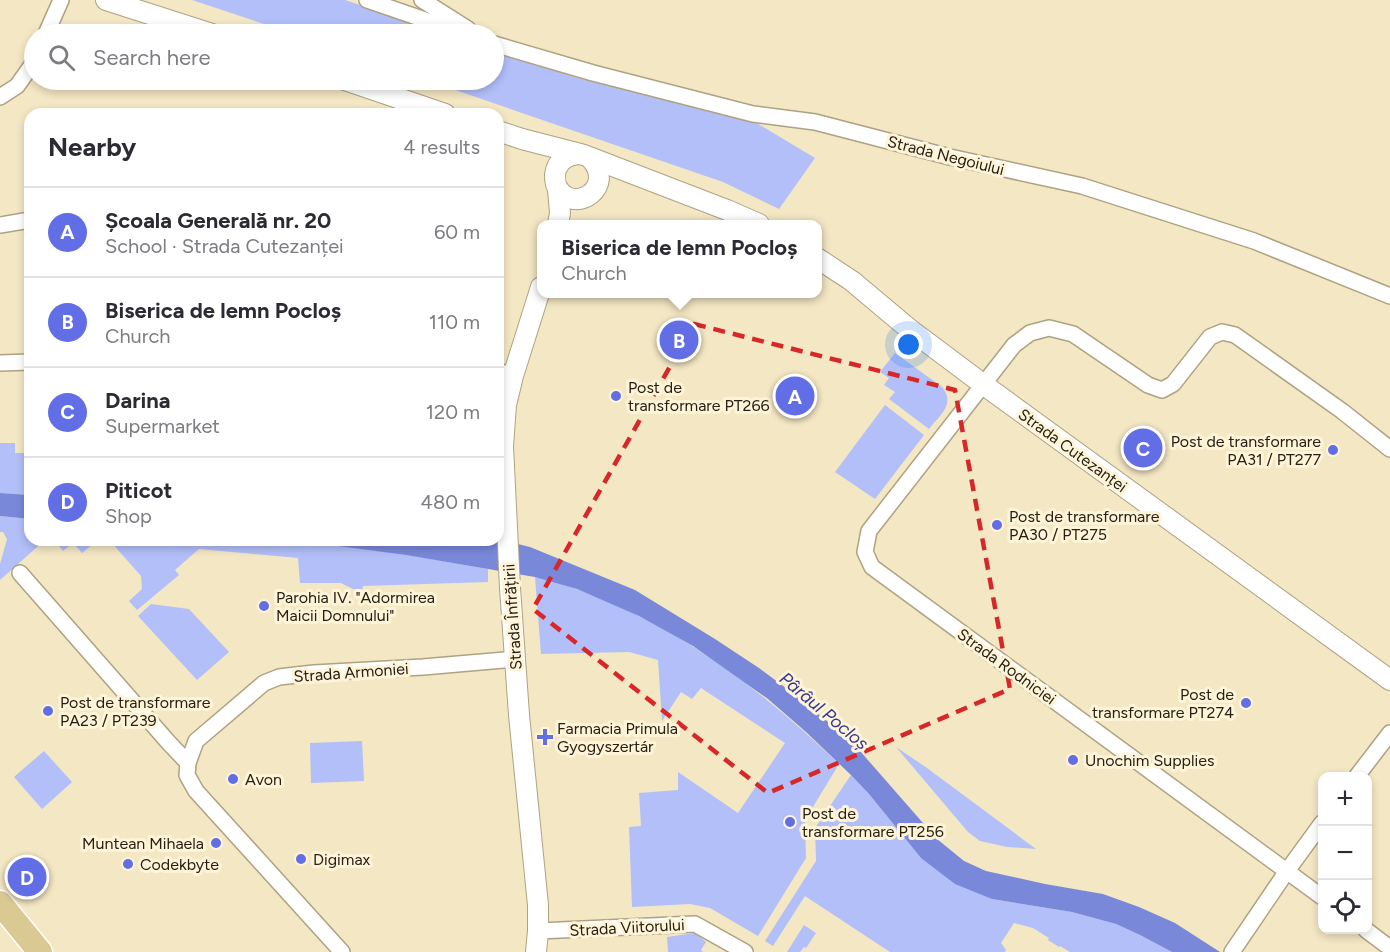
<!DOCTYPE html>
<meta charset="utf-8">
<style>
:root{--surface:#fff;--page:#f7f7f7;--text:#2b2b33;--muted:#7c7c81;--line:#e1e1e2;--accent:#616ee6}
body{margin:0;font-family:Figtree,sans-serif;background:var(--page);color:var(--text)}
.controls{position:absolute;right:18px;bottom:18px;display:grid;overflow:hidden;border-radius:12px;box-shadow:0 3px 9px #0003}
.controls button{width:54px;height:54px;display:grid;place-items:center;padding:0;border:0;border-bottom:2px solid var(--line);background:var(--surface);color:var(--text);font:30px sans-serif}
.you{position:absolute;left:909px;top:345px;width:21px;height:21px;margin:-15px;border:4px solid #fff;border-radius:50%;background:#1a73e8;box-shadow:0 0 0 9px #1a73e833}
.badge{display:grid;place-items:center;width:39px;height:39px;border-radius:50%;background:var(--accent);color:#fff;font-size:20px;font-weight:700}
.pin{position:absolute;translate:-50% -50%;border:3px solid #fff;box-shadow:0 2px 6px #0006}
.popup{position:absolute;left:537px;top:220px;width:285px;height:78px;box-sizing:border-box;display:grid;place-content:center;border-radius:12px;background:var(--surface);filter:drop-shadow(0 2px 4px #0005);font-size:20px;white-space:nowrap;color:var(--muted)}
.popup b{font-size:22px;color:var(--text)}
.popup::after{content:'';position:absolute;left:50%;top:100%;margin-left:-12px;border:12px solid transparent;border-top-color:var(--surface)}
.list{margin:0;padding:0;list-style:none}
h2{display:flex;justify-content:space-between;align-items:center;height:78px;margin:0;padding:0 24px;font-size:26px}
h2 small{font-size:20px;font-weight:400;color:var(--muted)}
.list li{display:grid;grid-template-columns:39px 1fr auto;gap:18px;align-items:center;box-sizing:border-box;height:90px;padding:0 24px;border-top:2px solid var(--line)}
.list b{display:block;font-size:22px;white-space:nowrap}
.list p{margin:0;font-size:20px;white-space:nowrap;color:var(--muted)}
.list em{font-size:20px;font-style:normal;color:var(--muted)}
.icon{flex:none;width:33px;height:33px;fill:none;stroke:currentColor;stroke-width:2;stroke-linecap:round;stroke-linejoin:round}
.map{position:relative;flex:none;width:1390px;height:952px;overflow:hidden}
.search{position:absolute;background:var(--surface);box-shadow:0 3px 9px #0003;left:24px;top:24px;width:480px;height:66px;display:flex;align-items:center;gap:15px;box-sizing:border-box;padding:0 21px;border-radius:33px;color:var(--muted);font-size:22px}
.panel{position:absolute;background:var(--surface);box-shadow:0 3px 9px #0003;left:24px;top:108px;width:480px;height:438px;border-radius:18px}
.map>svg:first-child{display:block}
.green{fill:#b2bff9}
.water{fill:#7988d9}
.lines{fill:none;stroke-linecap:round;stroke-linejoin:round}
.minor-casing{stroke:#aea281;stroke-width:18}
.tertiary-casing{stroke:#aea281;stroke-width:22}
.primary-casing{stroke:#fff;stroke-width:27}
.minor{stroke:#fff;stroke-width:15}
.tertiary{stroke:#fff;stroke-width:20}
.primary{stroke:#dbc994;stroke-width:24}
.marked{fill:none;stroke:#d62828;stroke-width:4.5;stroke-dasharray:12 8;stroke-linejoin:round}
.poi-dot{fill:#616ee6;stroke:#fff4d8;stroke-width:2}
.labels{text-anchor:middle;stroke-width:6;stroke-linejoin:round;paint-order:stroke}
.street-label{font-size:16px;fill:#262114;stroke:#fff4d8}
.poi-label{font-size:16px;fill:#262114;stroke:#fff4d8;text-anchor:start}
.water-label{font-size:18px;font-style:italic;fill:#333897;stroke:#fff4d8}
</style>
<div class="map">
<svg width="1390" height="952" viewBox="0 0 1390 952">
<rect width="100%" height="100%" fill="#f4e7c4"/>
<!-- green -->
<g class="green">
<polygon points="192,0 345,0 448,34 294,34"/>
<polygon points="494,50 574,77 750,119 815,158 779,209 723,182 426,80 494,80"/>
<path d="M895,353l47,34c14,17 -2,28 -13,42l-40,-30 6,-7 -11,-7 5,-7 -9,-6z"/>
<polygon points="885,405 924,435 875,499 835,472"/>
<polygon points="30,438 30,495 0,493 0,443 15,443 15,453 26,453 27,443"/>
<polygon points="0,516 30,519 30,540 45,540 0,580 0,564 7,539 3,532 0,532"/>
<path d="M62,540h221c69,5 137,17 205,29v13l-125,4 -1,5 -7,-1 -14,-7h-41l-2,-25 -99,-9 -24,21 4,5 -42,35 -8,-9 13,-12 -1,-13 -30,-34 -19,3 -10,8 -9,-10 -10,8 -6,-7z"/>
<path d="M535,577c26,5 50,15 74,25 88,38 161,96 230,162l-34,56 1,38 -48,78 -48,-28 -20,-4 -58,3 -3,-80 12,-1 -2,-33 39,-3v-18l60,41 47,-70 -84,-55 -9,11 -11,-7 -19,29 -4,-61 -29,-8 -88,2z"/>
<polygon points="151,604 189,609 229,652 197,680 138,616"/>
<polygon points="362,741 364,781 311,783 310,743"/>
<polygon points="896,747 927,768 1036,849 1007,847 980,841 968,832"/>
<polygon points="44,751 72,782 42,809 14,777"/>
<polygon points="851,775 869,794 921,858 992,899 1072,912 1116,924 1140,935 1172,952 1070,952 1060,946 1059,947 1048,940 1049,938 1033,928 1014,923 1001,943 1006,950 1005,952 890,952 805,896 773,946 765,941 816,861 815,828"/>
<polygon points="804,925 816,933 806,948 804,947 800,952 787,952"/>
<polygon points="695,933 706,942 701,950 703,952 668,952 667,937"/>
</g>
<!-- water -->
<g class="water">
<polygon points="0,493 30,495 30,519 0,516"/>
<polygon points="498,539 530,547 635,590 715,639 759,668 802,700 853,743 937,839 964,861 986,871 1045,884 1103,894 1139,907 1175,923 1220,952 1172,952 1140,935 1116,924 1072,912 992,899 955,884 921,858 869,794 851,775 806,732 768,699 693,646 639,616 577,589 535,577 406,555 308,542 283,540"/>
</g>
<g class="lines">
<defs>
<g id="minor">
<polyline points="367,0 466,34"/>
<polyline points="422,0 468,29"/>
<polyline points="46,34 61,0"/>
<polyline points="494,44 593,73 753,114 815,122 950,157 1082,186 1254,241 1390,296"/>
<polyline points="0,97 17,86 34,62"/>
<polyline points="0,225 30,220"/>
<polyline points="0,363 30,362"/>
<polyline points="498,371 513,376"/>
<polyline points="20,573 169,743 188,763"/>
<polyline points="1357,776 1390,733"/>
<polyline points="1322,897 872,567 865,552 869,531 1014,345 1030,333 1049,328 1073,334 1148,385 1162,390 1173,384 1210,337 1222,332 1235,335 1342,411 1390,449"/>
<polyline points="1366,930 1390,948"/>
<polyline points="538,931 695,924 745,952"/>
<polyline points="342,952 196,791 187,775 188,763 196,741 264,683 279,677 314,673 423,667 515,659"/>
<polyline points="1232,952 1287,871 1322,823"/>
</g>
<g id="tertiary">
<polyline points="106,0 212,34"/>
<polyline points="345,80 445,114"/>
<polyline points="498,131 522,139 584,155 727,210 759,224"/>
<path d="M578,154c-10,1 -19,6 -22,16 -2,6 -1,14 2,19 18,26 58,-3 33,-30"/>
<polyline points="558,224 560,213 558,189"/>
<polyline points="817,258 852,281 908,328 984,385 1390,680"/>
<polyline points="536,952 538,931 538,905 519,715 510,588 503,446 506,405 513,376 541,287"/>
</g>
<polyline id="primary" points="0,903 40,952"/>
</defs>
<!-- minor casing -->
<use href="#minor" class="minor-casing"/>
<!-- tertiary casing -->
<use href="#tertiary" class="tertiary-casing"/>
<!-- primary casing -->
<use href="#primary" class="primary-casing"/>
<!-- minor -->
<use href="#minor" class="minor"/>
<!-- tertiary -->
<use href="#tertiary" class="tertiary"/>
<!-- primary -->
<use href="#primary" class="primary"/>
</g>
<!-- marked area -->
<path class="marked" d="M694,324l261,66 55,299 -242,104 -235,-184z"/>
<!-- markers -->
<g class="poi-dot">
<circle cx="616" cy="396" r="6"/>
<circle cx="1333" cy="450" r="6"/>
<circle cx="997" cy="525" r="6"/>
<circle cx="264" cy="606" r="6"/>
<circle cx="1246" cy="703" r="6"/>
<circle cx="48" cy="711" r="6"/>
<path d="M542 728h6v6h6v6h-6v6h-6v-6h-6v-6h6z"/>
<circle cx="1073" cy="760" r="6"/>
<circle cx="233" cy="779" r="6"/>
<circle cx="790" cy="822" r="6"/>
<circle cx="216" cy="843" r="6"/>
<circle cx="301" cy="859" r="6"/>
<circle cx="128" cy="864" r="6"/>
</g>
<g class="labels">
<!-- street labels -->
<g class="street-label">
<text transform="translate(946 155) rotate(14)" y="6">Strada Negoiului</text>
<text transform="translate(1073 450) rotate(36)" y="6">Strada Cutezanței</text>
<text transform="translate(512 617) rotate(-94)" y="6">Strada Înfrățirii</text>
<text transform="translate(1007 666) rotate(36)" y="6">Strada Rodniciei</text>
<text transform="translate(351 672) rotate(-4)" y="6">Strada Armoniei</text>
<text transform="translate(627 927) rotate(-3)" y="6">Strada Viitorului</text>
</g>
<!-- poi labels -->
<g class="poi-label">
<text x="628" y="393">Post de<tspan x="628" dy="18">transformare PT266</tspan></text>
<text x="1321" y="447" text-anchor="end">Post de transformare<tspan x="1321" dy="18">PA31 / PT277</tspan></text>
<text x="1009" y="522">Post de transformare<tspan x="1009" dy="18">PA30 / PT275</tspan></text>
<text x="276" y="603">Parohia IV. "Adormirea<tspan x="276" dy="18">Maicii Domnului"</tspan></text>
<text x="1234" y="700" text-anchor="end">Post de<tspan x="1234" dy="18">transformare PT274</tspan></text>
<text x="60" y="708">Post de transformare<tspan x="60" dy="18">PA23 / PT239</tspan></text>
<text x="557" y="734">Farmacia Primula<tspan x="557" dy="18">Gyogyszertár</tspan></text>
<text x="1085" y="766">Unochim Supplies</text>
<text x="245" y="785">Avon</text>
<text x="802" y="819">Post de<tspan x="802" dy="18">transformare PT256</tspan></text>
<text x="204" y="849" text-anchor="end">Muntean Mihaela</text>
<text x="313" y="865">Digimax</text>
<text x="140" y="870">Codekbyte</text>
</g>
<!-- water labels -->
<g class="water-label">
<text transform="translate(824 711) rotate(40)" y="6">Pârâul Pocloș</text>
</g>
</g>
</svg>
<div class="controls">
<button>+</button>
<button>−</button>
<button><svg class="icon" aria-label="locate" viewBox="0 0 24 24"><circle cx="12" cy="12" r="6"/><path d="M12 2v4M12 18v4M2 12h4M18 12h4"/></svg></button>
</div>
<div class="you"></div>
<div class="pin badge" style="left:795px;top:396px">A</div>
<div class="pin badge" style="left:679px;top:340px">B</div>
<div class="popup"><b>Biserica de lemn Pocloș</b>Church</div>
<div class="pin badge" style="left:1143px;top:448px">C</div>
<div class="pin badge" style="left:27px;top:877px">D</div>
<div class="search"><svg class="icon" aria-label="search" viewBox="0 0 24 24"><circle cx="10" cy="10" r="6"/><path d="M15 15l6 6"/></svg>Search here</div>
<section class="panel">
<h2>Nearby<small>4 results</small></h2>
<ul class="list">
<li><span class="badge">A</span><div><b>Școala Generală nr. 20</b><p>School · Strada Cutezanței</p></div><em>60 m</em></li>
<li><span class="badge">B</span><div><b>Biserica de lemn Pocloș</b><p>Church</p></div><em>110 m</em></li>
<li><span class="badge">C</span><div><b>Darina</b><p>Supermarket</p></div><em>120 m</em></li>
<li><span class="badge">D</span><div><b>Piticot</b><p>Shop</p></div><em>480 m</em></li>
</ul>
</section>
</div>
